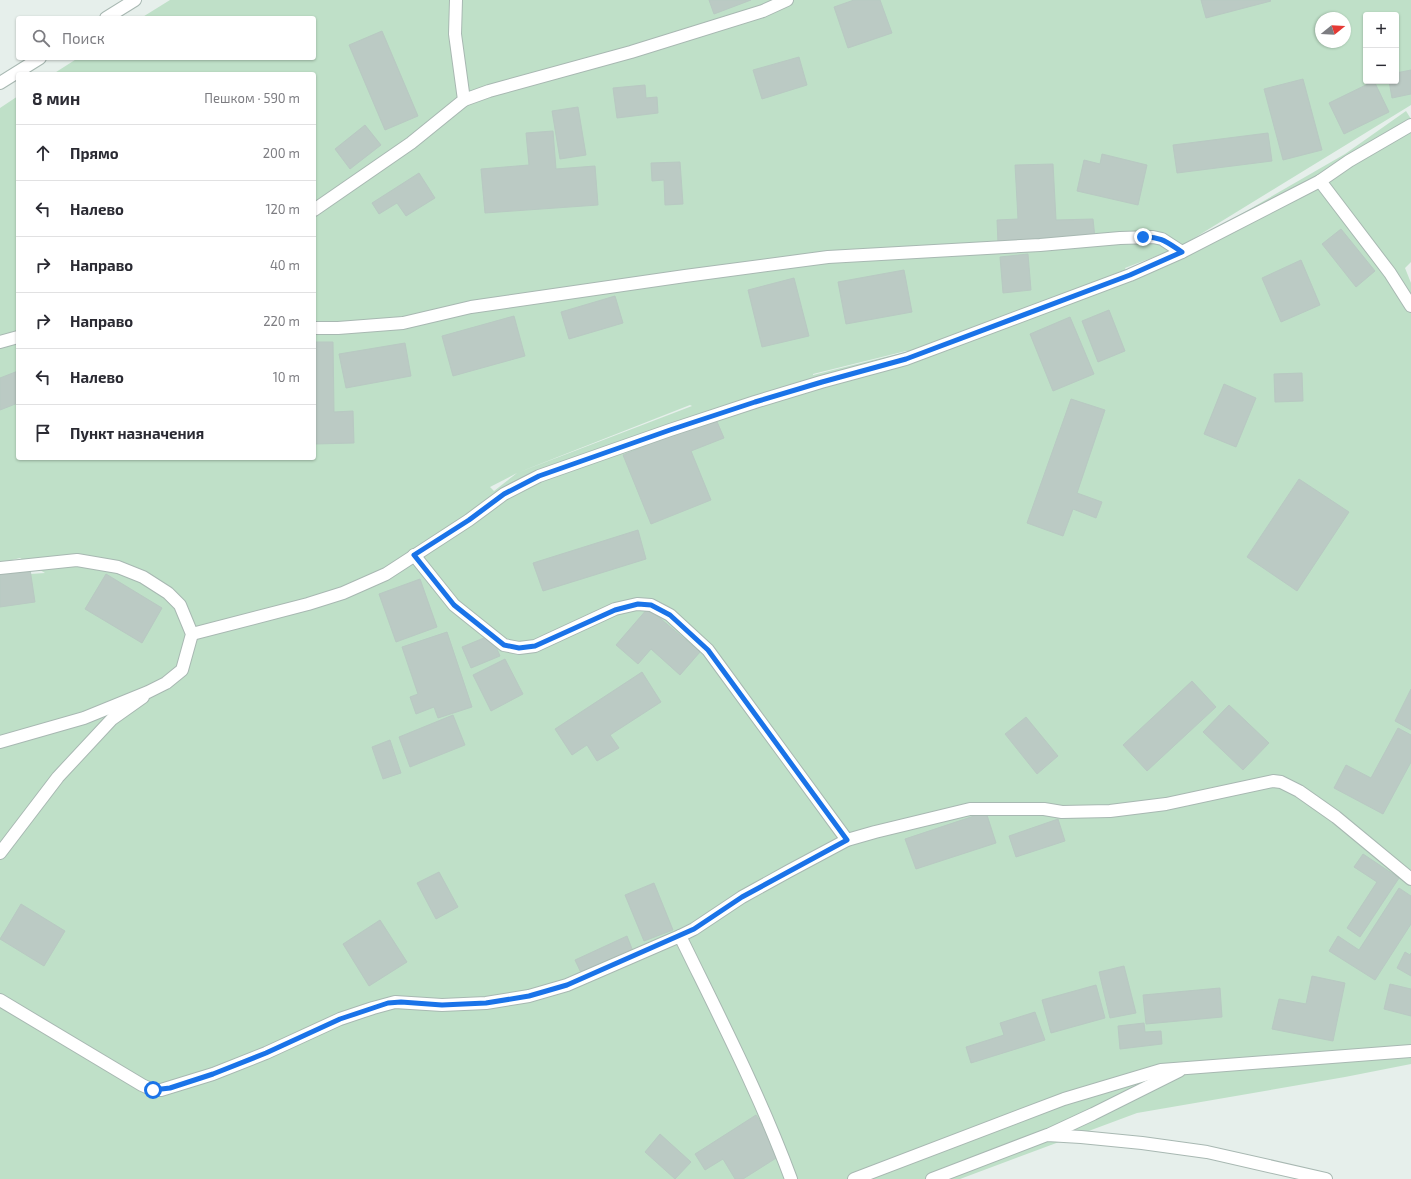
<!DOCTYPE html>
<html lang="ru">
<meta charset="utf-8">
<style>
:root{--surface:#fff;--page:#f7f7f7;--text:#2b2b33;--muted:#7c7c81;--line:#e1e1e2}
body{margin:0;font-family:"Exo 2",sans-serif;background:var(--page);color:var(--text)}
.controls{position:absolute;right:12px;top:12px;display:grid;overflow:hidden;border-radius:4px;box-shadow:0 1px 3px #0004}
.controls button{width:36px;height:36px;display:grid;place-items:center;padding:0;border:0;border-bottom:1px solid var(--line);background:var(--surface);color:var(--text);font:20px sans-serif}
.compass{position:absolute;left:1315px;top:12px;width:36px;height:36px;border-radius:50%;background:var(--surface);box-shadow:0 1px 3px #0004;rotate:72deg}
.stop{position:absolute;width:12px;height:12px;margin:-9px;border:3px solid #1a73e8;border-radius:50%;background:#fff}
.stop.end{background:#1a73e8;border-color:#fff;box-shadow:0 1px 4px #0008}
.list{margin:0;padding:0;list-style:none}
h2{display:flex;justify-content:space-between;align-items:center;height:52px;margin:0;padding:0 16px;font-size:17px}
h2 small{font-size:13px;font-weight:400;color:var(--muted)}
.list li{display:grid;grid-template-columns:26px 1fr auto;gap:12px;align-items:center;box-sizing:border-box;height:56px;padding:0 16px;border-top:1px solid var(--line)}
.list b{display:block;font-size:15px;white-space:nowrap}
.list em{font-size:13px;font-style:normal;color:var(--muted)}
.icon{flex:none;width:22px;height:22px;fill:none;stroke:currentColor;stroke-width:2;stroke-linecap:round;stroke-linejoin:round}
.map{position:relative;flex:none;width:1411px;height:1179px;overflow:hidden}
.search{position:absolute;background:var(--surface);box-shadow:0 1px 3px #0004;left:16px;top:16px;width:300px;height:44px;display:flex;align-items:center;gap:10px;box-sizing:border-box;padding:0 14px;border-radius:4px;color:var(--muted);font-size:15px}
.panel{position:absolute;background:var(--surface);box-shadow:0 1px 3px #0004;left:16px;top:72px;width:300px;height:388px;border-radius:4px}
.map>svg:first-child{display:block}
.green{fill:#bfe0c8;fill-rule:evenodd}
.building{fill:#bbcac4;stroke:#b8c9c2}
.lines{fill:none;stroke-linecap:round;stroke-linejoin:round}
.service-casing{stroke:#a8b8b2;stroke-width:14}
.minor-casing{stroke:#a8b8b2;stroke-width:14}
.service{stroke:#fff;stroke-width:12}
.minor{stroke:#fff;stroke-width:12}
.route{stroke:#1a73e8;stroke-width:5}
</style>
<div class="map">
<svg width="1411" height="1179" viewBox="0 0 1411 1179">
<rect width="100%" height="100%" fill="#e6efeb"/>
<!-- green -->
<path class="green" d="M170,0h1241v105l-233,143 -53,20 1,2 51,-19 168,-97 61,-43 5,8v143l-6,6 6,15v781l-66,13 -208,36 -177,66h-960v-603l45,-3 -25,-15 -20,5v-455l18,-12v362h296v-384h-261l25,-16h236v-40h-173zM1366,15h30v66h-30zM1321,18h24v24h-24zM906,351h3l-96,24v-1zM690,405l2,1 -175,67 -23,18 -4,-4 27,-14z"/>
<!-- building -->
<g class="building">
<polygon points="709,0 751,0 714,14"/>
<polygon points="854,0 880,0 892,33 848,48 834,7"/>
<polygon points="1201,0 1270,0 1271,1 1206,18"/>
<polygon points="382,31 418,116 385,130 349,45"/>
<polygon points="799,57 807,85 762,99 753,70"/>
<polygon points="1411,70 1411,94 1392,98 1389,81 1396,81 1396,73"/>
<polygon points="1303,79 1322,150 1283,160 1264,89"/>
<polygon points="1374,81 1389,112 1344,134 1329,103"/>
<polygon points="645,85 646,98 657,97 658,113 617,118 613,88"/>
<polygon points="578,107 586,155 560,159 552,111"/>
<polygon points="365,125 381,145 350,169 335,149"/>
<polygon points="553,131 556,169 595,166 598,205 485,213 481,169 529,165 526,133"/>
<polygon points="1268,133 1272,161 1177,173 1173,145"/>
<polygon points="1102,154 1147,165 1138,205 1077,191 1084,160 1100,164"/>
<polygon points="680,162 683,204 665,205 664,180 652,181 651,163"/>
<polygon points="1053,164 1056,220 1093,219 1095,238 998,243 997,220 1018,219 1015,165"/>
<polygon points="419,173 435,198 406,216 397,203 379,214 372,203"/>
<polygon points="1341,229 1375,271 1356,287 1322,244"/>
<polygon points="1028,254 1031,290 1003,293 1000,257"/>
<polygon points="1301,260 1320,305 1281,322 1262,278"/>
<polygon points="904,270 912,312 846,324 838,282"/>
<polygon points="794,278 809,336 762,347 748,290"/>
<polygon points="615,296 623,323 569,339 561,312"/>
<polygon points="1109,310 1125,351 1098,362 1082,321"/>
<polygon points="514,316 525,356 453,376 442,336"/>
<polygon points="1070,317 1094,374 1053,391 1030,334"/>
<polygon points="314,342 333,342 334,412 353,411 354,443 315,444"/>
<polygon points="405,343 411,376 346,388 339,354"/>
<polygon points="18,371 18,403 0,410 0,378"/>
<polygon points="1302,373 1303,401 1275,402 1274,374"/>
<polygon points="1224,384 1256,398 1236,447 1204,434"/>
<polygon points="1071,399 1105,410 1077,493 1102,502 1096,518 1073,509 1063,536 1027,523"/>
<polygon points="715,417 724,438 691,451 711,500 651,524 623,455"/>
<polygon points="1299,479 1349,512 1297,591 1247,557"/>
<polygon points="638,530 646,559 543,591 533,563"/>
<polygon points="30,569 35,602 0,607 0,574"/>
<polygon points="106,574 162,608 142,643 85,609"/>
<polygon points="420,579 437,627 396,642 379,594"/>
<polygon points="648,608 700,652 680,675 651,649 638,664 616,645"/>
<polygon points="447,632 472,707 438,718 434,707 416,714 410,697 418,694 402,647"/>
<polygon points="491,635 500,656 471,668 462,647"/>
<polygon points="505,659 523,694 491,711 473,675"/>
<polygon points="642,672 661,702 610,735 619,748 597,761 587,745 572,755 555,729"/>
<polygon points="1192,681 1216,707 1147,771 1123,745"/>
<polygon points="1411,689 1411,730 1395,721"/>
<polygon points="1229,705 1269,743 1243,770 1203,732"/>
<polygon points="453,715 465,745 410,767 399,737"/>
<polygon points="1026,717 1058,756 1037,774 1005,734"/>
<polygon points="1398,728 1411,735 1411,762 1383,814 1334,788 1346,765 1371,778"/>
<polygon points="390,740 401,773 383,779 372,747"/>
<polygon points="986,812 996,843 916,869 905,839"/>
<polygon points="1058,819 1065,841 1016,857 1009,836"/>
<polygon points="1363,854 1399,878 1360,937 1347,928 1377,882 1354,867"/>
<polygon points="439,872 458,907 436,919 417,883"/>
<polygon points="654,883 673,930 644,941 625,895"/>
<polygon points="1399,888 1411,896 1411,924 1375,980 1329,951 1338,936 1359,950"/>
<polygon points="21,904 65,931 44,966 0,939"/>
<polygon points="380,920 407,962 369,986 343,944"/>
<polygon points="627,936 634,954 583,977 575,960"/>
<polygon points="1405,952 1410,955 1411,953 1411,976 1397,968"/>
<polygon points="1124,966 1136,1013 1110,1018 1099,972"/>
<polygon points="1312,976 1345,983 1333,1041 1272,1029 1279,999 1306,1004"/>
<polygon points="1390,984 1411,989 1411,1016 1384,1009"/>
<polygon points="1096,985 1105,1018 1051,1033 1042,1000"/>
<polygon points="1220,988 1222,1017 1146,1024 1143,995"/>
<polygon points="1035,1012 1045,1040 971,1063 966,1047 1004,1035 1000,1023"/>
<polygon points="1144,1023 1145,1032 1161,1031 1162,1044 1120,1049 1118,1026"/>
<polygon points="756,1115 781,1155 743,1179 735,1179 723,1159 705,1170 695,1154"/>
<polygon points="660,1134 691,1162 675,1179 645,1152"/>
</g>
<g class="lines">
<defs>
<g id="service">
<polyline points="464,100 489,91 631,52 763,11 787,0"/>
<polyline points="1320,181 1390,273 1411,306"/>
<polyline points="314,210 411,143 464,100 455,34 456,0"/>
<polyline points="314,328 338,328 403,323 471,307 685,276 828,257 1040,245 1120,238 1153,237 1162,239 1182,252"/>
<polyline points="0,342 18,337"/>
<polyline points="414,555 454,605 504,645 519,648 535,646 615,609 637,604 651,605 670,615 708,650 847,840"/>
<polyline points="192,634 308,604 343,593 386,574 469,520 504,494 539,476 670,430 755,402 821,382 906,359 1130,275 1182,252 1320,181 1349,161 1411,125"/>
<polyline points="0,853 58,777 112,719 143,697"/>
<polyline points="680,936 694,929 742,897 789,871 847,840 875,832 970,809 1044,809 1062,812 1110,811 1166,804 1273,781 1281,782 1299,791 1336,817 1411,879"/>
<path d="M0,1000l142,85 11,5h8l52,-16 53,-21 74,-34 33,-11 22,-6 47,3 44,-2 43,-7 38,-11 113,-49c39,80 80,159 111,243"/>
<polyline points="1050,1134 1093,1114 1179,1071"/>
<polyline points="854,1179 1064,1099 1161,1070 1411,1051"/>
<polyline points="932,1179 1047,1135 1081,1137 1142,1143 1207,1152 1326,1179"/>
</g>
<g id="minor">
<polyline points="106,18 135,0"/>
<polyline points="0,83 40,58"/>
<polyline points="0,568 77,560 118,567 143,577 168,593 180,605 192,634 182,670 166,683 148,692 84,718 0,742"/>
</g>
</defs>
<!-- service casing -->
<use href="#service" class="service-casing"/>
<!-- minor casing -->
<use href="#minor" class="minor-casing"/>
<!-- service -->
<use href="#service" class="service"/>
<!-- minor -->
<use href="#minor" class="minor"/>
</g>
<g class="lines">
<!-- route -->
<path class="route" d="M153,1090l17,-2 43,-14 53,-21 74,-34 48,-16 13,-1 41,3 44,-2 43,-7 38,-11 127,-56 48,-32 105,-57 -139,-190 -38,-35 -19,-10 -13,-1 -23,6 -80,36 -16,2 -15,-3 -50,-40 -40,-50 55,-35 35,-26 35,-18 131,-46 85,-28 67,-20 84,-23 224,-84 52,-23c-14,-9 -21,-16 -39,-15"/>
</g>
</svg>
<div class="controls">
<button>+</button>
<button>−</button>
</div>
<svg class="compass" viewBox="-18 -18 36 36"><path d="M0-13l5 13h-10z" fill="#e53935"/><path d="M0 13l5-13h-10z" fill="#7c7c81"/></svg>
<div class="stop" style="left:153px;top:1090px"></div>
<div class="stop end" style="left:1143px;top:237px"></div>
<div class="search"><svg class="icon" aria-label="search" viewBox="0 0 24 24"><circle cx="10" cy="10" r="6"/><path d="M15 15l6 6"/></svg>Поиск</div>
<section class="panel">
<h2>8 мин<small>Пешком · 590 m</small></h2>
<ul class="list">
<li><svg class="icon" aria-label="ahead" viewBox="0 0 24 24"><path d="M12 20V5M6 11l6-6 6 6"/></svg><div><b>Прямо</b></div><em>200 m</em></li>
<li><svg class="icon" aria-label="left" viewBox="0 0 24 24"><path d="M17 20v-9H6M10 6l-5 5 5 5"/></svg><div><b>Налево</b></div><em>120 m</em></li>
<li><svg class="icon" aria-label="right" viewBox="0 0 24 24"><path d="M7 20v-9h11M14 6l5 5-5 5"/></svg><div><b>Направо</b></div><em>40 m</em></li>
<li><svg class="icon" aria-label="right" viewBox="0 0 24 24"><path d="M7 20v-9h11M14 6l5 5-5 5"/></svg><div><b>Направо</b></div><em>220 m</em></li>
<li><svg class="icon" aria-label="left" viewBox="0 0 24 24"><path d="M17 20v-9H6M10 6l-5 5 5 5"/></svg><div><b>Налево</b></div><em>10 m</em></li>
<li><svg class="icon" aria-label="arrive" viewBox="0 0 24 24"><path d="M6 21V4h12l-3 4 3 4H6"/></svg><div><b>Пункт назначения</b></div></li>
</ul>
</section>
</div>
